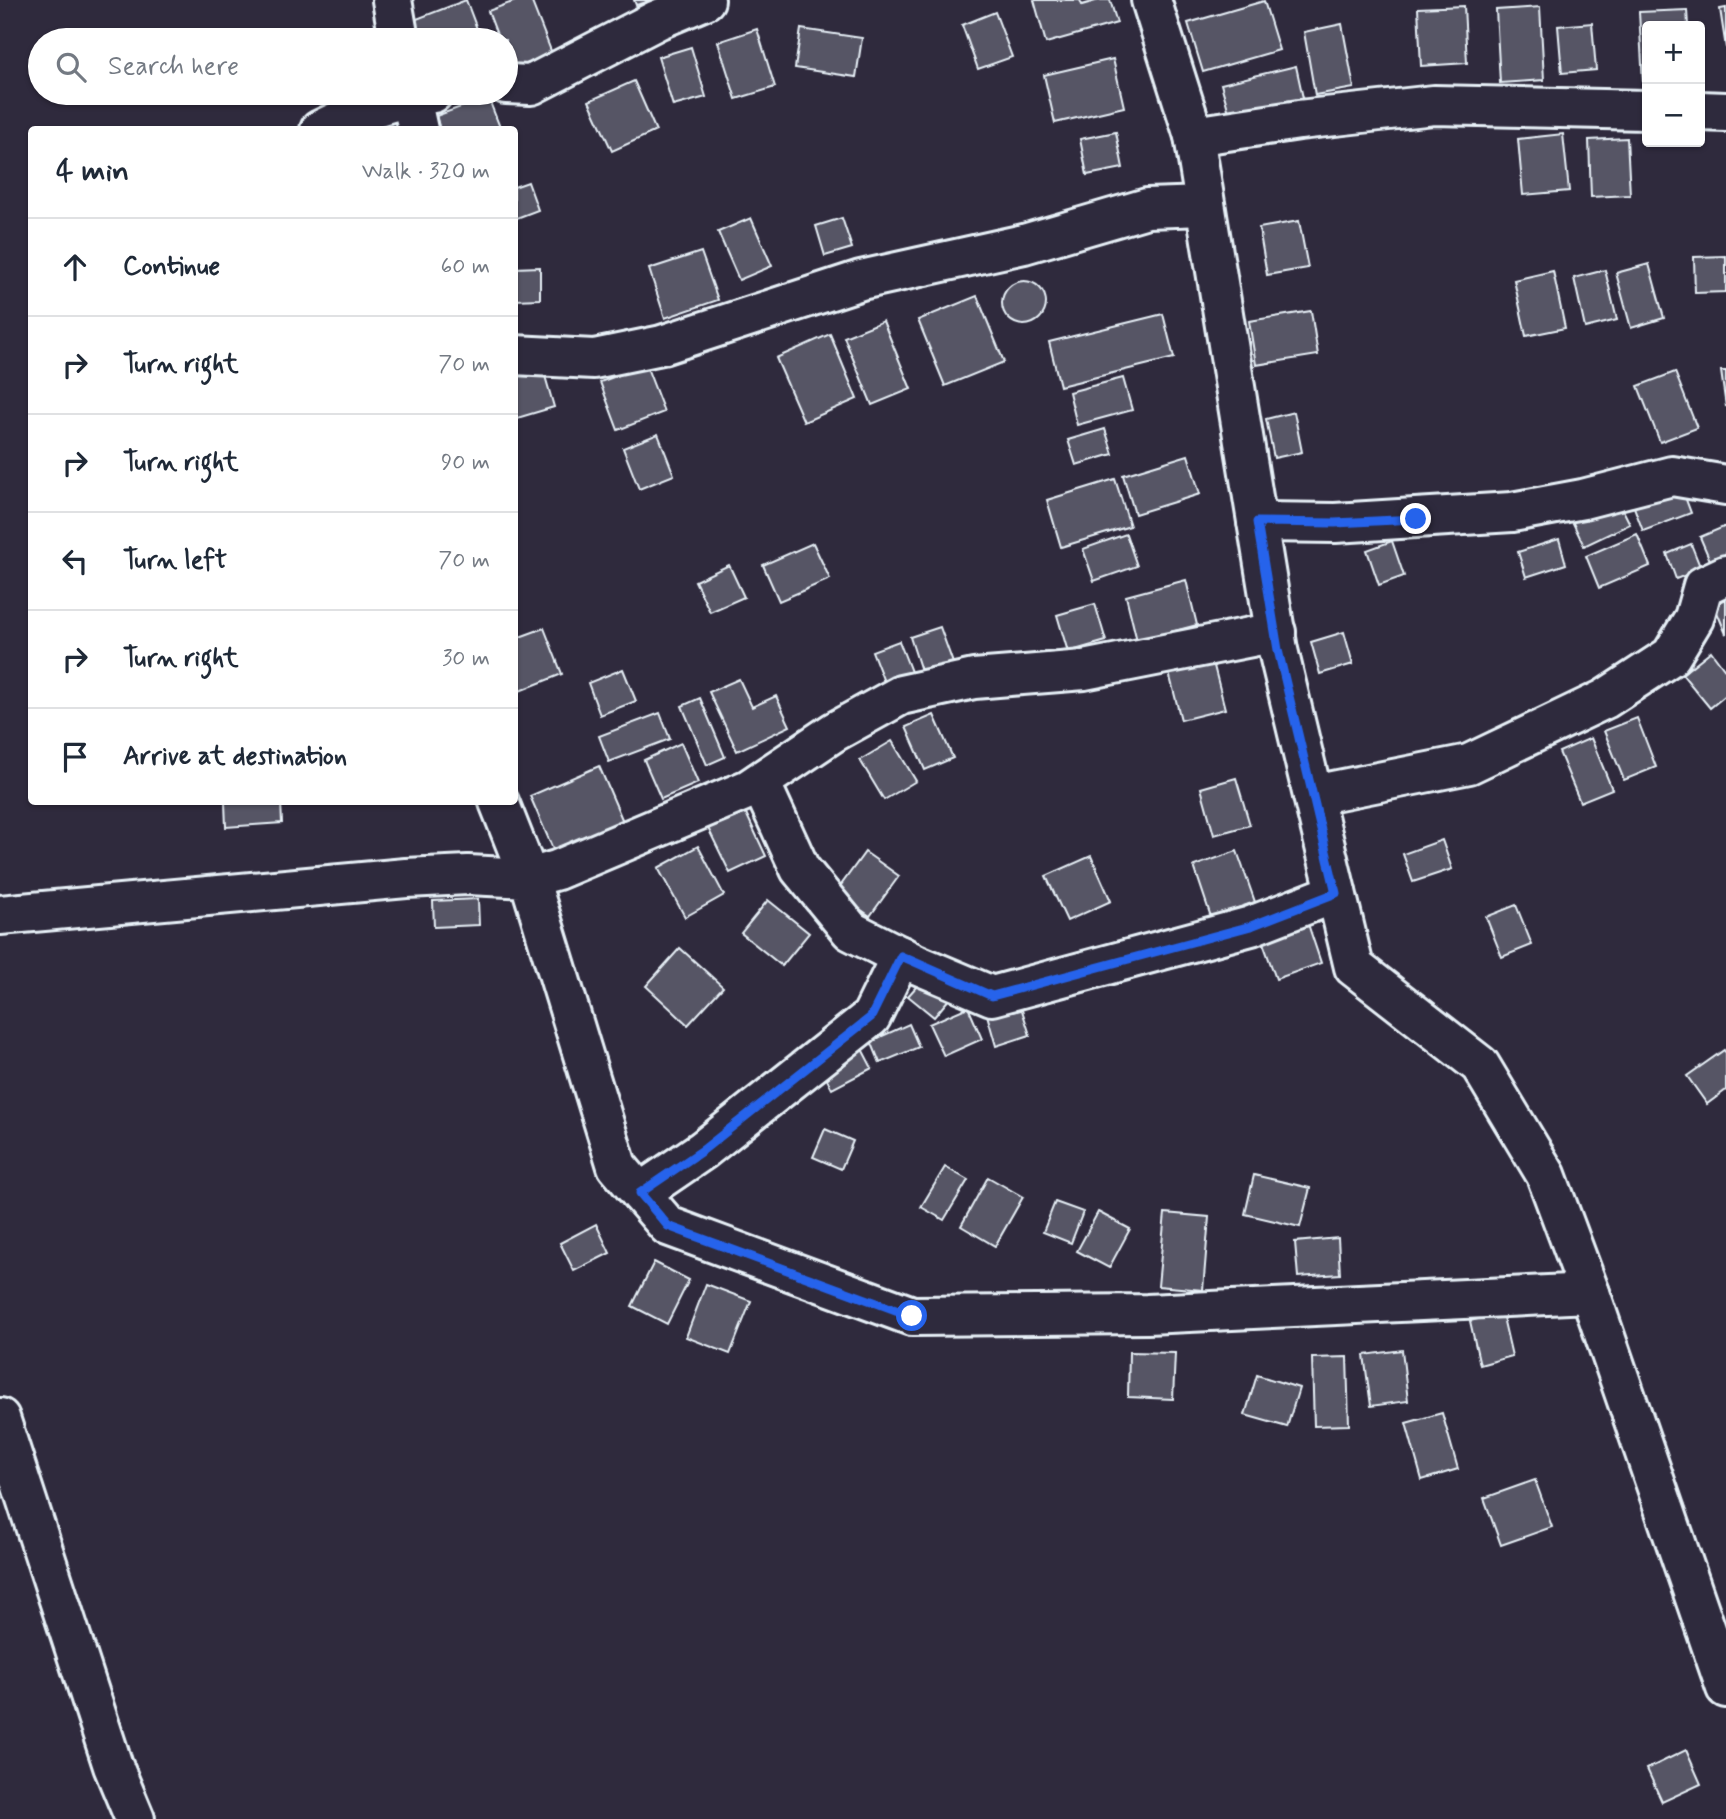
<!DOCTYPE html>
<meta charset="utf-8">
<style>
:root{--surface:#fff;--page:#f2f2f3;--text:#1f2937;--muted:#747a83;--line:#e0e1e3}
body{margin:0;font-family:Mynerve,sans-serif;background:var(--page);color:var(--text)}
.controls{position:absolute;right:21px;top:21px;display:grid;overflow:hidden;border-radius:7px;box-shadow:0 2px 5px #0004}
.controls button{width:63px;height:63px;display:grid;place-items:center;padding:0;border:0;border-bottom:2px solid var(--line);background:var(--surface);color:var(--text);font:35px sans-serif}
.stop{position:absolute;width:21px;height:21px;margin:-16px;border:5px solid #2563eb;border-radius:50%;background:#fff}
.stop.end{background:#2563eb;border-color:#fff;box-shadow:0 2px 7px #0008}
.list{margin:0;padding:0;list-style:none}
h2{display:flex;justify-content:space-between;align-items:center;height:91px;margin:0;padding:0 28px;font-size:30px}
h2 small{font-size:23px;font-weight:400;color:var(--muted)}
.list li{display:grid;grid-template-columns:46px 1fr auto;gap:21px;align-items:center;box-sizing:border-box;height:98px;padding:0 28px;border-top:2px solid var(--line)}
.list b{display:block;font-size:26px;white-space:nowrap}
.list em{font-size:23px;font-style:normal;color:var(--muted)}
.icon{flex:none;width:38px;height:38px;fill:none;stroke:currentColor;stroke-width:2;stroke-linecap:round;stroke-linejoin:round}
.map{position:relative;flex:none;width:1726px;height:1819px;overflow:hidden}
.search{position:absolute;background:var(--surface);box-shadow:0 2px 5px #0004;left:28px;top:28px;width:490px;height:77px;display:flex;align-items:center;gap:18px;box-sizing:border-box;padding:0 24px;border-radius:38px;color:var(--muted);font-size:26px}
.panel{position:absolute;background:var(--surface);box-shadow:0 2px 5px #0004;left:28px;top:126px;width:490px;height:679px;border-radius:7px}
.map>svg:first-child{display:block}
.building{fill:#575565;stroke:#e8f1f8;stroke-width:2}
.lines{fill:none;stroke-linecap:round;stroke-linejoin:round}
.minor-casing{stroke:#e8f1f8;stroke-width:44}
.minor{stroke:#2f2a3d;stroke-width:38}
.route{stroke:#2563eb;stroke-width:9}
</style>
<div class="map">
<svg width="1726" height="1819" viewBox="0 0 1726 1819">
<rect width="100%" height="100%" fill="#2f2a3d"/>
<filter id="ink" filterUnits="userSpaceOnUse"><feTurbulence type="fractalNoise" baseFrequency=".0143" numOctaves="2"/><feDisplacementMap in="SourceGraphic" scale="14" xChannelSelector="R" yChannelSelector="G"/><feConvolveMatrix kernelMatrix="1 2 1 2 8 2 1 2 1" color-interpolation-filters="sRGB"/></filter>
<g filter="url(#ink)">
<!-- building -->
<g class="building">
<polygon points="466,0 480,37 471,40 421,40 414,20"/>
<polygon points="518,0 531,0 553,56 511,72 506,58 506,40 499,40 488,11"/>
<polygon points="634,0 655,0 636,5"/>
<polygon points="1034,0 1080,0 1082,5 1099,0 1110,0 1117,23 1046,43"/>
<polygon points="1264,1 1279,50 1203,72 1188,23"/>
<polygon points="1464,6 1467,63 1421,66 1418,8"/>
<polygon points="1540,7 1544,80 1500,83 1496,10"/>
<polygon points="1726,8 1726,48 1720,9"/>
<polygon points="1687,10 1688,26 1647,26 1647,83 1643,83 1639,12"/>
<polygon points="995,12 1012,57 978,69 962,25"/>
<polygon points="1592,23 1596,70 1562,73 1558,26"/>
<polygon points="1342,24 1354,88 1315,95 1304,32"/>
<polygon points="757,29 775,87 736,99 718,42"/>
<polygon points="801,29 862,38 856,77 795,68"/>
<polygon points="691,47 706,97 673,106 658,57"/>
<polygon points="1113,59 1124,107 1055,123 1044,75"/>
<polygon points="1296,66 1303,98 1230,116 1221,84"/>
<polygon points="634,81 656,131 612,151 589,101"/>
<polygon points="488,97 501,130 440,130 436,116"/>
<polygon points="1116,132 1123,168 1087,175 1080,139"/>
<polygon points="1563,134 1569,191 1523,195 1518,139"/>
<polygon points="1627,138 1630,195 1591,197 1589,140"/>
<polygon points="528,182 538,210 514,219 514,187"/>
<polygon points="751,218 772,266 739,280 718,232"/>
<polygon points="842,218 852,248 825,256 816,226"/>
<polygon points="1299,221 1308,268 1267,275 1259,228"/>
<polygon points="701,252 718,300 665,318 649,269"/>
<polygon points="1726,256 1726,292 1695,293 1694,257"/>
<polygon points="1649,264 1664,318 1631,328 1616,273"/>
<polygon points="540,267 540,299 514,300 514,268"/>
<polygon points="1605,270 1617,320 1585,328 1574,278"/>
<polygon points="1553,271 1565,328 1526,336 1514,280"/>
<circle cx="1024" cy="303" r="22"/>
<polygon points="977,296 1004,362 945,386 918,320"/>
<polygon points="1311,311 1318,355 1256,365 1249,321"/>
<polygon points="1163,314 1174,358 1060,386 1049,342"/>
<polygon points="883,321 911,389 872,405 844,337"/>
<polygon points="830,334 857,399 804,422 776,358"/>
<polygon points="646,365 664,412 618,430 600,382"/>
<polygon points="543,369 554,407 514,419 514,378"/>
<polygon points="1721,371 1726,371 1726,407"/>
<polygon points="1675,372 1697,428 1660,442 1638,386"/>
<polygon points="1123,378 1132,410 1077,425 1069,392"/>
<polygon points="1294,412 1302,452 1274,458 1266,419"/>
<polygon points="1105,429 1113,454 1076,465 1068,440"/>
<polygon points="658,434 674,475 639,489 623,448"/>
<polygon points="1188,455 1200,494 1135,514 1123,475"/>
<polygon points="1115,479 1130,526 1061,547 1047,500"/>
<polygon points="1682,489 1691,513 1643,531 1634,507"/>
<polygon points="1618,500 1630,524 1584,546 1572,521"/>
<polygon points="1726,526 1726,559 1712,565 1700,537"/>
<polygon points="1126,534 1137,566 1094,581 1083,549"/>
<polygon points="1637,534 1650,566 1599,588 1586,556"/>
<polygon points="1559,539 1566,564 1526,577 1518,552"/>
<polygon points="1392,541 1404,576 1379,585 1367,550"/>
<polygon points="813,543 830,579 779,601 763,565"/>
<polygon points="1691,544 1701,569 1676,579 1667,554"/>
<polygon points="729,565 744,597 710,612 695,581"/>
<polygon points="1186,580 1197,625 1137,641 1126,596"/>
<polygon points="1726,599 1726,634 1714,605"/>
<polygon points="1095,604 1106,641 1068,652 1057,615"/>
<polygon points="940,627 954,666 923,677 910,637"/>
<polygon points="544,628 562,674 517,692 514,687 514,639"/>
<polygon points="1344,632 1353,664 1320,674 1311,642"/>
<polygon points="899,641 913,677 886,687 872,651"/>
<polygon points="1711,651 1726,671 1726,695 1710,708 1682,674"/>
<polygon points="1213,662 1225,709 1181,720 1169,673"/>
<polygon points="623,669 636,701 600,715 588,683"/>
<polygon points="739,679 752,707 776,696 790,726 737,751 709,692"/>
<polygon points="700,698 725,757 707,765 682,706"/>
<polygon points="660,713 670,739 609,762 599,736"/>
<polygon points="934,715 953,758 925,770 906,727"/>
<polygon points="1637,718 1656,767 1624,780 1604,731"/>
<polygon points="1591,738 1612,789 1580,802 1559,752"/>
<polygon points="892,741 916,781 884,800 860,760"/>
<polygon points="681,743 698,783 661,799 644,760"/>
<polygon points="599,766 625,826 556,856 530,796"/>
<polygon points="1236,778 1250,825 1214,835 1201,788"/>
<polygon points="225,802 281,802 282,823 226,827"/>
<polygon points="744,809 766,856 730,873 707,826"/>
<polygon points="1442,840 1452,869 1413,882 1403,854"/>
<polygon points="698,846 724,895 685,917 658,868"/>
<polygon points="1237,851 1255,902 1211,917 1194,866"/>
<polygon points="865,852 899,876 870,916 836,892"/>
<polygon points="1091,856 1111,901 1067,921 1046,876"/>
<polygon points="478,899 479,925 434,927 433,901"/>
<polygon points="768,900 809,933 782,966 741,933"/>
<polygon points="1516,905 1532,945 1502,957 1486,917"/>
<polygon points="1307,921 1321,963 1276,979 1261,937"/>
<polygon points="680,948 723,987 688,1025 646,986"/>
<polygon points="926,976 950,998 934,1017 908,996"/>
<polygon points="1020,1004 1030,1035 996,1046 987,1015"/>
<polygon points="968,1007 982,1039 944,1056 929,1024"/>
<polygon points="909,1024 919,1047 880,1063 871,1041"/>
<polygon points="861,1047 872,1068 832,1089 821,1068"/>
<polygon points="1724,1050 1726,1053 1726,1090 1707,1104 1687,1076"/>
<polygon points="825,1129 853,1141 841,1169 813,1157"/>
<polygon points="945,1167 968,1180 944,1220 921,1207"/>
<polygon points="1254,1175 1310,1188 1300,1227 1245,1214"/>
<polygon points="988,1177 1023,1197 995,1246 961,1226"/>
<polygon points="1055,1202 1083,1212 1071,1243 1043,1232"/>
<polygon points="1098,1212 1130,1229 1109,1268 1077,1251"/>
<polygon points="1165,1213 1209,1217 1203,1290 1158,1286"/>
<polygon points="596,1224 610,1253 574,1271 560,1243"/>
<polygon points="1338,1238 1340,1274 1298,1277 1295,1242"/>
<polygon points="654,1262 689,1280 667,1324 632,1306"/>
<polygon points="706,1284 751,1301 730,1354 686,1337"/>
<polygon points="1502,1313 1512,1356 1480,1365 1470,1321"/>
<polygon points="1402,1350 1408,1401 1371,1406 1364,1355"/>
<polygon points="1129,1352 1175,1353 1173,1399 1128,1397"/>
<polygon points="1347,1357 1349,1425 1314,1426 1312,1358"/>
<polygon points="1257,1375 1299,1388 1287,1427 1245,1415"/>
<polygon points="1442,1413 1458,1469 1422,1480 1406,1423"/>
<polygon points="1535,1480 1552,1527 1501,1545 1484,1498"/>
<polygon points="1686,1750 1701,1784 1662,1802 1647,1769"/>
</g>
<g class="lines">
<defs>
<g id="minor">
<polyline points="392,0 399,40"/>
<polyline points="1151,0 1194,136 1278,650 1354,967 1480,1065 1546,1175 1590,1293 1726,1688"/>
<polyline points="506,84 531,85 657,20 705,0"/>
<polyline points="410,93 418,130"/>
<polyline points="1700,111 1726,112"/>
<path d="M320,130c35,-18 75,-31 113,-37"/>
<polyline points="1194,136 1299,120 1434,105 1647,110"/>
<polyline points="514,355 594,359 662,345 861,280 1024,244 1147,208 1205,206"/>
<polyline points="1257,522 1335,523 1512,512 1583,499 1672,476 1726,485"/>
<polyline points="760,782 800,869 851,931 916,964 992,996 1251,926 1336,893"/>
<polyline points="1313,795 1469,764 1605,699 1671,656 1694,618 1703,586 1726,575"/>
<polyline points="499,802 529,878 557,870 749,789 834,732 901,695 974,679 1084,670 1276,632"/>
<polyline points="0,915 406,878 468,875 529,878 617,1166 668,1226 912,1316 1147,1314 1590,1293"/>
<polyline points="640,1193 703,1150 871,1017 901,956"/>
<polyline points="0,1418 113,1766 135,1819"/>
</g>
</defs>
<!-- minor casing -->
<use href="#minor" class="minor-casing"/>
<!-- minor -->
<use href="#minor" class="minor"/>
</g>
</g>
<g class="lines" filter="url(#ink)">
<!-- route -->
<polyline class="route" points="912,1316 668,1226 640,1193 703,1150 871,1017 901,956 992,996 1251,926 1336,893 1278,650 1257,522 1335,523 1416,519"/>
</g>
</svg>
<div class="controls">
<button>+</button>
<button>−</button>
</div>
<div class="stop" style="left:912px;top:1316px"></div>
<div class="stop end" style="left:1416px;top:519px"></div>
<div class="search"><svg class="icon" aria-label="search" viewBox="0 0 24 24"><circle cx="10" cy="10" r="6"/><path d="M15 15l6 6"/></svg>Search here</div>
<section class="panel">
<h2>4 min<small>Walk · 320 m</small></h2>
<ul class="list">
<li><svg class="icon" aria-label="ahead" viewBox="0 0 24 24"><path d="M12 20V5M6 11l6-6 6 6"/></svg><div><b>Continue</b></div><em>60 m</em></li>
<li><svg class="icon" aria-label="right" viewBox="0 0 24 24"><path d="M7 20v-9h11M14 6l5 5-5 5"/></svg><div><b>Turn right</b></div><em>70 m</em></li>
<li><svg class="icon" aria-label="right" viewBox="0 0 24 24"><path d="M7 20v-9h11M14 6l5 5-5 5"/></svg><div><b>Turn right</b></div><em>90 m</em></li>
<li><svg class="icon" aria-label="left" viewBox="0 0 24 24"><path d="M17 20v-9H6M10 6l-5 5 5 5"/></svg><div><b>Turn left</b></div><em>70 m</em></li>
<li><svg class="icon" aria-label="right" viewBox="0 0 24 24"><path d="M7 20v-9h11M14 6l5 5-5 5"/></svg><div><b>Turn right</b></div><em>30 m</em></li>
<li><svg class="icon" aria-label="arrive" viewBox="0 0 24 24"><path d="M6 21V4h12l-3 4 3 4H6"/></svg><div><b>Arrive at destination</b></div></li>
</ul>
</section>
</div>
